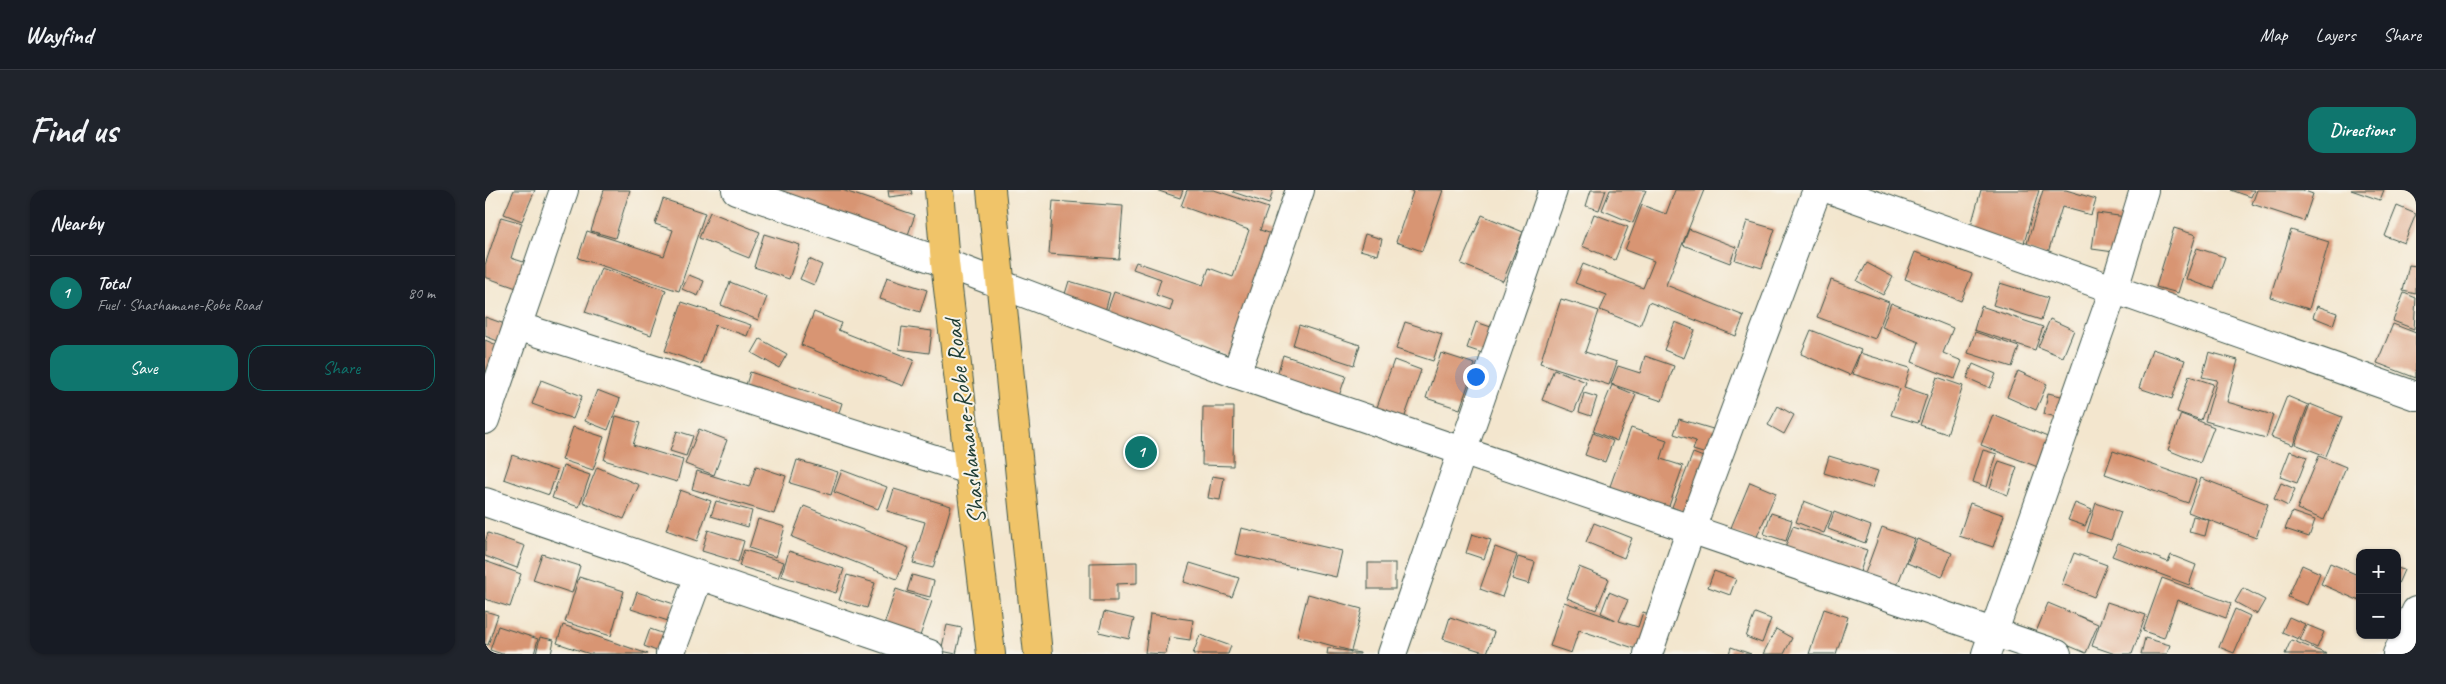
<!DOCTYPE html>
<meta charset="utf-8">
<style>
:root{--surface:#171b24;--page:#20242c;--text:#f1f3f6;--muted:#9ea1a6;--line:#363941;--accent:#0f766e}
body{margin:0;font-family:Caveat,sans-serif;background:var(--page);color:var(--text)}
.controls{position:absolute;right:15px;bottom:15px;display:grid;overflow:hidden;border-radius:10px;box-shadow:0 1px 4px #0004}
.controls button{width:45px;height:45px;display:grid;place-items:center;padding:0;border:0;border-bottom:1px solid var(--line);background:var(--surface);color:var(--text);font:25px sans-serif}
.you{position:absolute;left:990px;top:186px;width:18px;height:18px;margin:-12px;border:4px solid #fff;border-radius:50%;background:#1a73e8;box-shadow:0 0 0 8px #1a73e833}
.badge{display:grid;place-items:center;width:32px;height:32px;border-radius:50%;background:var(--accent);color:#fff;font-size:16px;font-weight:700}
.pin{position:absolute;translate:-50% -50%;border:2px solid #fff;box-shadow:0 1px 5px #0006}
.list{margin:0;padding:0;list-style:none}
h2{display:flex;justify-content:space-between;align-items:center;height:65px;margin:0;padding:0 20px;font-size:21px}
h2 small{font-size:16px;font-weight:400;color:var(--muted)}
.list li{display:grid;grid-template-columns:32px 1fr auto;gap:15px;align-items:center;box-sizing:border-box;height:75px;padding:0 20px;border-top:1px solid var(--line)}
.list b{display:block;font-size:19px;white-space:nowrap}
.list p{margin:0;font-size:16px;white-space:nowrap;color:var(--muted)}
.list em{font-size:16px;font-style:normal;color:var(--muted)}
.actions{display:flex;gap:10px;padding:15px 20px}
.actions a{flex:1;padding:11px 0;border:1px solid var(--accent);border-radius:15px;text-align:center;font-size:18px;color:var(--accent)}
.actions .main{background:var(--accent);color:#fff}
.map{position:relative;flex:none;width:1931px;height:464px;overflow:hidden;border-radius:15px}
header{display:flex;align-items:center;gap:30px;box-sizing:border-box;height:70px;padding:0 25px;background:var(--surface);border-bottom:1px solid var(--line)}
header strong{font-size:24px}
nav{display:flex;gap:28px;margin-inline-start:auto;font-size:18px}
.intro{display:flex;align-items:center;justify-content:space-between;box-sizing:border-box;height:120px;padding:0 30px}
h1{margin:0;font-size:35px}
.button{padding:12px 22px;border-radius:15px;background:var(--accent);color:#fff;font-size:18px;font-weight:700}
main{display:flex;gap:30px;padding:0 30px}
aside{flex:1;background:var(--surface);border-radius:15px;box-shadow:0 1px 4px #0004}
.map>svg:first-child{display:block}
.building{fill:#d89573}
.lines{fill:none;stroke-linecap:round;stroke-linejoin:round}
.minor-casing{stroke:#3f564b;stroke-width:30}
.primary-casing{stroke:#3f564b;stroke-width:30}
.minor{stroke:#fff;stroke-width:28}
.primary{stroke:#f0c469;stroke-width:28}
.labels{text-anchor:middle;stroke-width:4;stroke-linejoin:round;paint-order:stroke}
.street-label{font-size:25px;fill:#1f3d34;stroke:#f7f3e8}
</style>
<header>
<strong>Wayfind</strong>
<nav><a>Map</a><a>Layers</a><a>Share</a></nav>
</header>
<div class="intro"><h1>Find us</h1><a class="button">Directions</a></div>
<main>
<aside>
<h2>Nearby<small></small></h2>
<ul class="list">
<li><span class="badge">1</span><div><b>Total</b><p>Fuel · Shashamane-Robe Road</p></div><em>80 m</em></li>
</ul>
<div class="actions"><a class="main">Save</a><a>Share</a></div>
</aside>
<div class="map">
<svg width="1931" height="464" viewBox="0 0 1931 464">
<rect width="100%" height="100%" fill="#f7f3e8"/>
<filter id="ink" filterUnits="userSpaceOnUse"><feTurbulence type="fractalNoise" baseFrequency=".02" numOctaves="2"/><feDisplacementMap in="SourceGraphic" scale="10" xChannelSelector="R" yChannelSelector="G"/><feConvolveMatrix kernelMatrix="1 2 1 2 8 2 1 2 1" color-interpolation-filters="sRGB"/></filter>
<filter id="wash" filterUnits="userSpaceOnUse"><feTurbulence type="fractalNoise" baseFrequency=".0096" numOctaves="4" result="noise"/><feDisplacementMap in="SourceGraphic" scale="20" xChannelSelector="R" yChannelSelector="G"/><feGaussianBlur stdDeviation="1.12" result="paint"/><feColorMatrix in="noise" values="0 0 0 0 0 0 0 0 0 0 0 0 0 0 0 0 0 1.4 0 .05"/><feComposite in="paint" operator="in"/></filter>
<g filter="url(#wash)">
<rect width="100%" height="100%" fill="#f3e6ce"/>
<g id="blocks">
<!-- building -->
<g class="building">
<polygon points="29,0 50,0 37,31 19,24"/>
<polygon points="119,0 145,0 130,48 106,41"/>
<polygon points="279,0 357,0 430,25 420,53"/>
<polygon points="403,0 426,0 427,4 404,7"/>
<polygon points="671,0 698,0 695,8"/>
<polygon points="702,0 729,0 783,18 775,40 793,46 751,168 621,124 629,102 685,121 688,111 671,105 676,89 648,79 651,72 718,95 724,78 748,87 764,40 696,16"/>
<polygon points="749,0 788,0 784,14 748,2"/>
<polygon points="924,0 958,0 937,61 911,52 928,2"/>
<polygon points="1106,0 1121,0 1114,20 1101,16"/>
<polygon points="1125,0 1161,0 1148,33 1117,20"/>
<polygon points="1190,0 1219,0 1181,95 1259,126 1251,146 1164,112 1155,136 1115,120 1122,105 1090,93 1098,74 1158,98 1169,71 1140,60 1157,15 1181,24"/>
<polygon points="1496,0 1554,0 1538,57 1485,39"/>
<polygon points="1558,0 1581,0 1611,9 1606,25 1577,17 1562,66 1540,60"/>
<polygon points="1746,0 1769,0 1766,7"/>
<polygon points="1772,0 1817,0 1828,4 1819,31 1767,14"/>
<polygon points="1866,0 1899,0 1895,10"/>
<polygon points="178,9 220,23 194,101 93,68 102,41 179,66 188,40 170,34"/>
<polygon points="568,11 638,16 634,69 564,64"/>
<polygon points="1912,16 1931,24 1919,53 1900,46"/>
<polygon points="225,22 275,42 264,68 214,48"/>
<polygon points="1612,23 1641,27 1636,63 1607,59"/>
<polygon points="1109,24 1143,37 1130,70 1097,56"/>
<polygon points="997,25 1038,42 1018,91 976,74"/>
<polygon points="16,27 37,33 26,68 51,76 43,102 0,87 0,75"/>
<polygon points="1262,31 1290,39 1277,78 1250,70"/>
<polygon points="1689,38 1711,45 1693,103 1671,97"/>
<polygon points="1204,39 1251,57 1245,73 1198,55"/>
<polygon points="1806,40 1844,52 1824,119 1785,107"/>
<polygon points="279,44 315,55 304,89 269,77"/>
<polygon points="880,44 897,49 893,65 875,60"/>
<polygon points="1712,58 1740,67 1729,99 1701,89"/>
<polygon points="1430,62 1487,84 1476,111 1420,89"/>
<polygon points="324,69 337,75 329,95 315,89"/>
<polygon points="1382,73 1408,87 1398,105 1372,91"/>
<polygon points="1924,75 1931,76 1931,104 1918,101"/>
<polygon points="116,78 181,100 166,145 100,122"/>
<polygon points="204,85 219,91 213,106 197,99"/>
<polygon points="402,87 442,100 435,122 395,109"/>
<polygon points="1346,90 1404,112 1390,149 1332,127"/>
<polygon points="584,91 625,103 618,129 576,117"/>
<polygon points="245,92 282,107 273,130 236,115"/>
<polygon points="1515,93 1563,108 1556,130 1508,115"/>
<polygon points="1919,103 1931,108 1929,139 1908,131"/>
<polygon points="1076,109 1114,121 1100,162 1132,172 1124,195 1055,173"/>
<polygon points="197,112 266,135 262,146 230,135 216,174 180,161"/>
<polygon points="1406,113 1468,138 1458,163 1477,171 1470,189 1427,172 1434,152 1397,137"/>
<polygon points="1496,116 1558,137 1550,160 1489,140"/>
<polygon points="1832,116 1852,123 1848,135 1828,127"/>
<polygon points="329,122 356,133 353,140 429,170 418,196 316,155"/>
<polygon points="0,127 31,138 25,156 0,146"/>
<polygon points="1565,129 1589,140 1578,167 1553,157"/>
<polygon points="920,132 957,144 948,171 911,159"/>
<polygon points="991,132 1012,139 1003,165 982,158"/>
<polygon points="1190,132 1210,140 1199,168 1179,160"/>
<polygon points="1908,134 1931,143 1931,188 1892,173"/>
<polygon points="814,135 875,155 869,175 808,155"/>
<polygon points="417,137 447,141 444,163 414,159"/>
<polygon points="1326,140 1376,160 1365,185 1316,164"/>
<polygon points="1490,142 1534,157 1527,177 1483,163"/>
<polygon points="275,149 302,164 294,178 267,163"/>
<polygon points="0,150 26,161 0,188"/>
<polygon points="1667,159 1700,170 1687,209 1654,198"/>
<polygon points="1724,162 1753,170 1742,212 1788,225 1781,248 1720,231 1732,190 1717,187"/>
<polygon points="956,163 990,174 975,219 941,208"/>
<polygon points="1375,163 1425,178 1419,197 1442,205 1433,233 1406,225 1415,199 1368,184"/>
<polygon points="798,165 861,186 854,206 792,185"/>
<polygon points="1160,166 1189,176 1177,211 1126,194 1133,176 1155,183"/>
<polygon points="909,170 936,180 919,229 891,220"/>
<polygon points="1488,174 1511,184 1505,198 1482,188"/>
<polygon points="1069,179 1101,192 1089,222 1057,210"/>
<polygon points="1533,181 1562,194 1551,220 1522,207"/>
<polygon points="265,182 357,213 349,238 257,208"/>
<polygon points="1704,186 1728,194 1716,230 1692,222"/>
<polygon points="1452,187 1478,196 1462,244 1435,235"/>
<polygon points="56,190 97,206 88,229 47,214"/>
<polygon points="1127,195 1151,205 1132,251 1108,241"/>
<polygon points="112,200 135,209 123,240 100,231"/>
<polygon points="1099,203 1112,207 1106,226 1094,222"/>
<polygon points="1563,203 1589,209 1584,230 1559,224"/>
<polygon points="1802,206 1823,215 1808,255 1786,247"/>
<polygon points="1825,214 1857,227 1841,266 1810,254"/>
<polygon points="1293,216 1309,225 1299,244 1283,235"/>
<polygon points="718,217 749,217 748,276 717,275"/>
<polygon points="1696,224 1729,237 1715,273 1683,260"/>
<polygon points="1508,225 1570,250 1558,279 1496,255"/>
<polygon points="131,226 155,233 148,255 198,270 192,292 119,270"/>
<polygon points="1194,229 1238,242 1231,267 1208,260 1211,251 1189,244"/>
<polygon points="88,237 119,247 108,280 77,270"/>
<polygon points="1146,238 1182,250 1176,269 1198,276 1183,319 1124,299"/>
<polygon points="214,239 242,250 229,285 200,274"/>
<polygon points="192,241 208,246 201,266 185,261"/>
<polygon points="1108,243 1128,251 1120,272 1100,265"/>
<polygon points="1498,260 1512,264 1502,297 1488,292"/>
<polygon points="1628,261 1711,290 1703,313 1620,284"/>
<polygon points="1805,261 1822,267 1812,293 1795,287"/>
<polygon points="1208,263 1231,272 1209,326 1187,317"/>
<polygon points="27,265 72,281 64,305 19,289"/>
<polygon points="1344,266 1393,281 1387,298 1339,283"/>
<polygon points="1834,266 1861,277 1839,330 1812,319"/>
<polygon points="312,270 353,282 346,305 305,293"/>
<polygon points="1514,271 1532,277 1523,305 1505,298"/>
<polygon points="78,276 105,285 94,317 67,308"/>
<polygon points="271,276 301,286 289,324 207,299 212,281 264,297"/>
<polygon points="112,277 154,295 139,329 98,312"/>
<polygon points="357,280 402,297 393,319 349,302"/>
<polygon points="727,286 739,288 735,310 723,308"/>
<polygon points="1716,288 1783,314 1771,348 1703,322"/>
<polygon points="1265,292 1291,303 1270,351 1245,340"/>
<polygon points="1796,293 1810,299 1803,316 1789,309"/>
<polygon points="409,299 466,316 448,378 428,373 440,332 402,321"/>
<polygon points="195,300 226,311 212,351 181,340"/>
<polygon points="231,311 267,321 263,337 226,326"/>
<polygon points="1319,311 1347,322 1339,343 1311,332"/>
<polygon points="1485,313 1519,325 1508,357 1474,346"/>
<polygon points="1590,313 1607,320 1600,336 1583,330"/>
<polygon points="1611,313 1636,322 1626,350 1602,342"/>
<polygon points="319,316 424,358 412,389 307,347"/>
<polygon points="1349,322 1386,336 1380,353 1343,339"/>
<polygon points="1807,322 1830,330 1824,347 1800,339"/>
<polygon points="1286,323 1307,330 1301,351 1279,344"/>
<polygon points="1708,326 1724,330 1720,346 1704,342"/>
<polygon points="273,329 300,337 291,367 264,358"/>
<polygon points="1109,333 1147,348 1139,368 1101,352"/>
<polygon points="1308,336 1382,360 1375,382 1300,358"/>
<polygon points="1397,337 1430,349 1410,401 1378,389"/>
<polygon points="756,338 857,361 851,387 750,364"/>
<polygon points="223,340 259,351 253,372 217,361"/>
<polygon points="3,343 40,356 32,378 0,366 0,352"/>
<polygon points="987,344 1006,350 999,369 981,363"/>
<polygon points="1432,349 1467,363 1457,387 1422,373"/>
<polygon points="1633,353 1683,372 1686,365 1711,375 1704,395 1627,366"/>
<polygon points="1010,357 1032,365 1017,407 995,399"/>
<polygon points="259,360 299,372 293,388 254,376"/>
<polygon points="304,361 359,379 351,403 296,386"/>
<polygon points="1589,363 1622,375 1609,407 1577,394"/>
<polygon points="57,364 95,376 87,403 48,390"/>
<polygon points="1033,367 1050,372 1044,394 1027,389"/>
<polygon points="0,371 36,384 25,417 0,409"/>
<polygon points="652,372 652,393 632,394 632,411 605,411 605,373"/>
<polygon points="705,373 754,388 747,407 699,392"/>
<rect x="883" y="373" width="27" height="26"/>
<polygon points="1845,373 1875,386 1875,411 1836,394"/>
<polygon points="1817,375 1835,383 1822,415 1803,407"/>
<polygon points="1094,377 1124,389 1111,420 1082,408"/>
<polygon points="1912,378 1919,380 1912,396"/>
<polygon points="1229,381 1251,389 1245,405 1223,397"/>
<polygon points="362,385 390,393 382,418 354,410"/>
<polygon points="427,385 449,391 445,407 422,401"/>
<polygon points="94,387 139,401 126,446 80,432"/>
<polygon points="1677,388 1746,413 1741,428 1692,410 1679,448 1658,441"/>
<polygon points="1758,398 1780,410 1772,424 1750,412"/>
<polygon points="411,399 447,411 435,446 399,435"/>
<polygon points="152,402 189,414 183,431 146,419"/>
<polygon points="1124,402 1143,410 1134,431 1153,437 1158,422 1176,428 1164,463 1094,440 1086,463 1065,456 1079,412 1131,430 1116,423"/>
<polygon points="823,404 877,419 866,461 812,446"/>
<polygon points="1622,412 1661,425 1647,464 1630,464 1607,456"/>
<polygon points="1563,413 1613,434 1601,463 1551,442"/>
<polygon points="1339,419 1363,427 1351,464 1324,464"/>
<polygon points="1750,419 1765,426 1749,463 1734,457"/>
<polygon points="0,421 13,425 3,455 0,454"/>
<polygon points="619,422 649,429 644,449 614,442"/>
<polygon points="1270,423 1286,429 1277,453 1261,447"/>
<polygon points="665,424 708,430 705,450 684,447 681,464 660,463"/>
<polygon points="965,427 1009,442 1002,463 958,449"/>
<polygon points="1804,427 1820,434 1813,449 1797,442"/>
<polygon points="78,435 163,464 105,464 72,453"/>
<polygon points="462,435 477,438 471,464 456,461"/>
<polygon points="1822,435 1839,442 1832,458 1815,450"/>
<polygon points="13,436 53,449 49,464 17,464 5,460"/>
<polygon points="165,439 185,446 179,464 159,456"/>
<polygon points="1291,439 1307,448 1299,464 1278,464"/>
<polygon points="715,445 746,456 743,464 708,464"/>
<polygon points="55,447 69,450 66,464 51,464"/>
<polygon points="1660,448 1685,455 1682,464 1656,464"/>
<polygon points="1806,450 1842,464 1800,464"/>
<polygon points="1246,457 1266,464 1244,464"/>
<polygon points="843,458 875,463 875,464 842,464"/>
</g>
</g>
</g>
<g filter="url(#ink)">
<use href="#blocks" fill-opacity="0" stroke="#3f564b" stroke-width="1"/>
<g class="lines">
<defs>
<g id="minor">
<polyline points="251,0 460,73 751,184 1572,464"/>
<polyline points="1347,0 1931,206"/>
<polyline points="32,136 484,280"/>
<polyline points="751,184 815,0"/>
<polyline points="0,230 79,0"/>
<polyline points="0,312 445,464"/>
<polyline points="185,464 214,386"/>
<polyline points="907,464 1068,0"/>
<polyline points="1163,464 1206,339 1332,0"/>
<polyline points="1501,464 1629,99 1659,0"/>
<polyline points="1912,464 1931,421"/>
</g>
<g id="primary">
<polyline points="454,0 460,73 506,464"/>
<polyline points="506,0 553,464"/>
</g>
</defs>
<!-- minor casing -->
<use href="#minor" class="minor-casing"/>
<!-- primary casing -->
<use href="#primary" class="primary-casing"/>
<!-- minor -->
<use href="#minor" class="minor"/>
<!-- primary -->
<use href="#primary" class="primary"/>
</g>
</g>
<g class="labels">
<!-- street labels -->
<g class="street-label">
<text transform="translate(479 232) rotate(-97)" y="9">Shashamane-Robe Road</text>
</g>
</g>
</svg>
<div class="controls">
<button>+</button>
<button>−</button>
</div>
<div class="you"></div>
<div class="pin badge" style="left:656px;top:262px">1</div>
</div>
</main>
